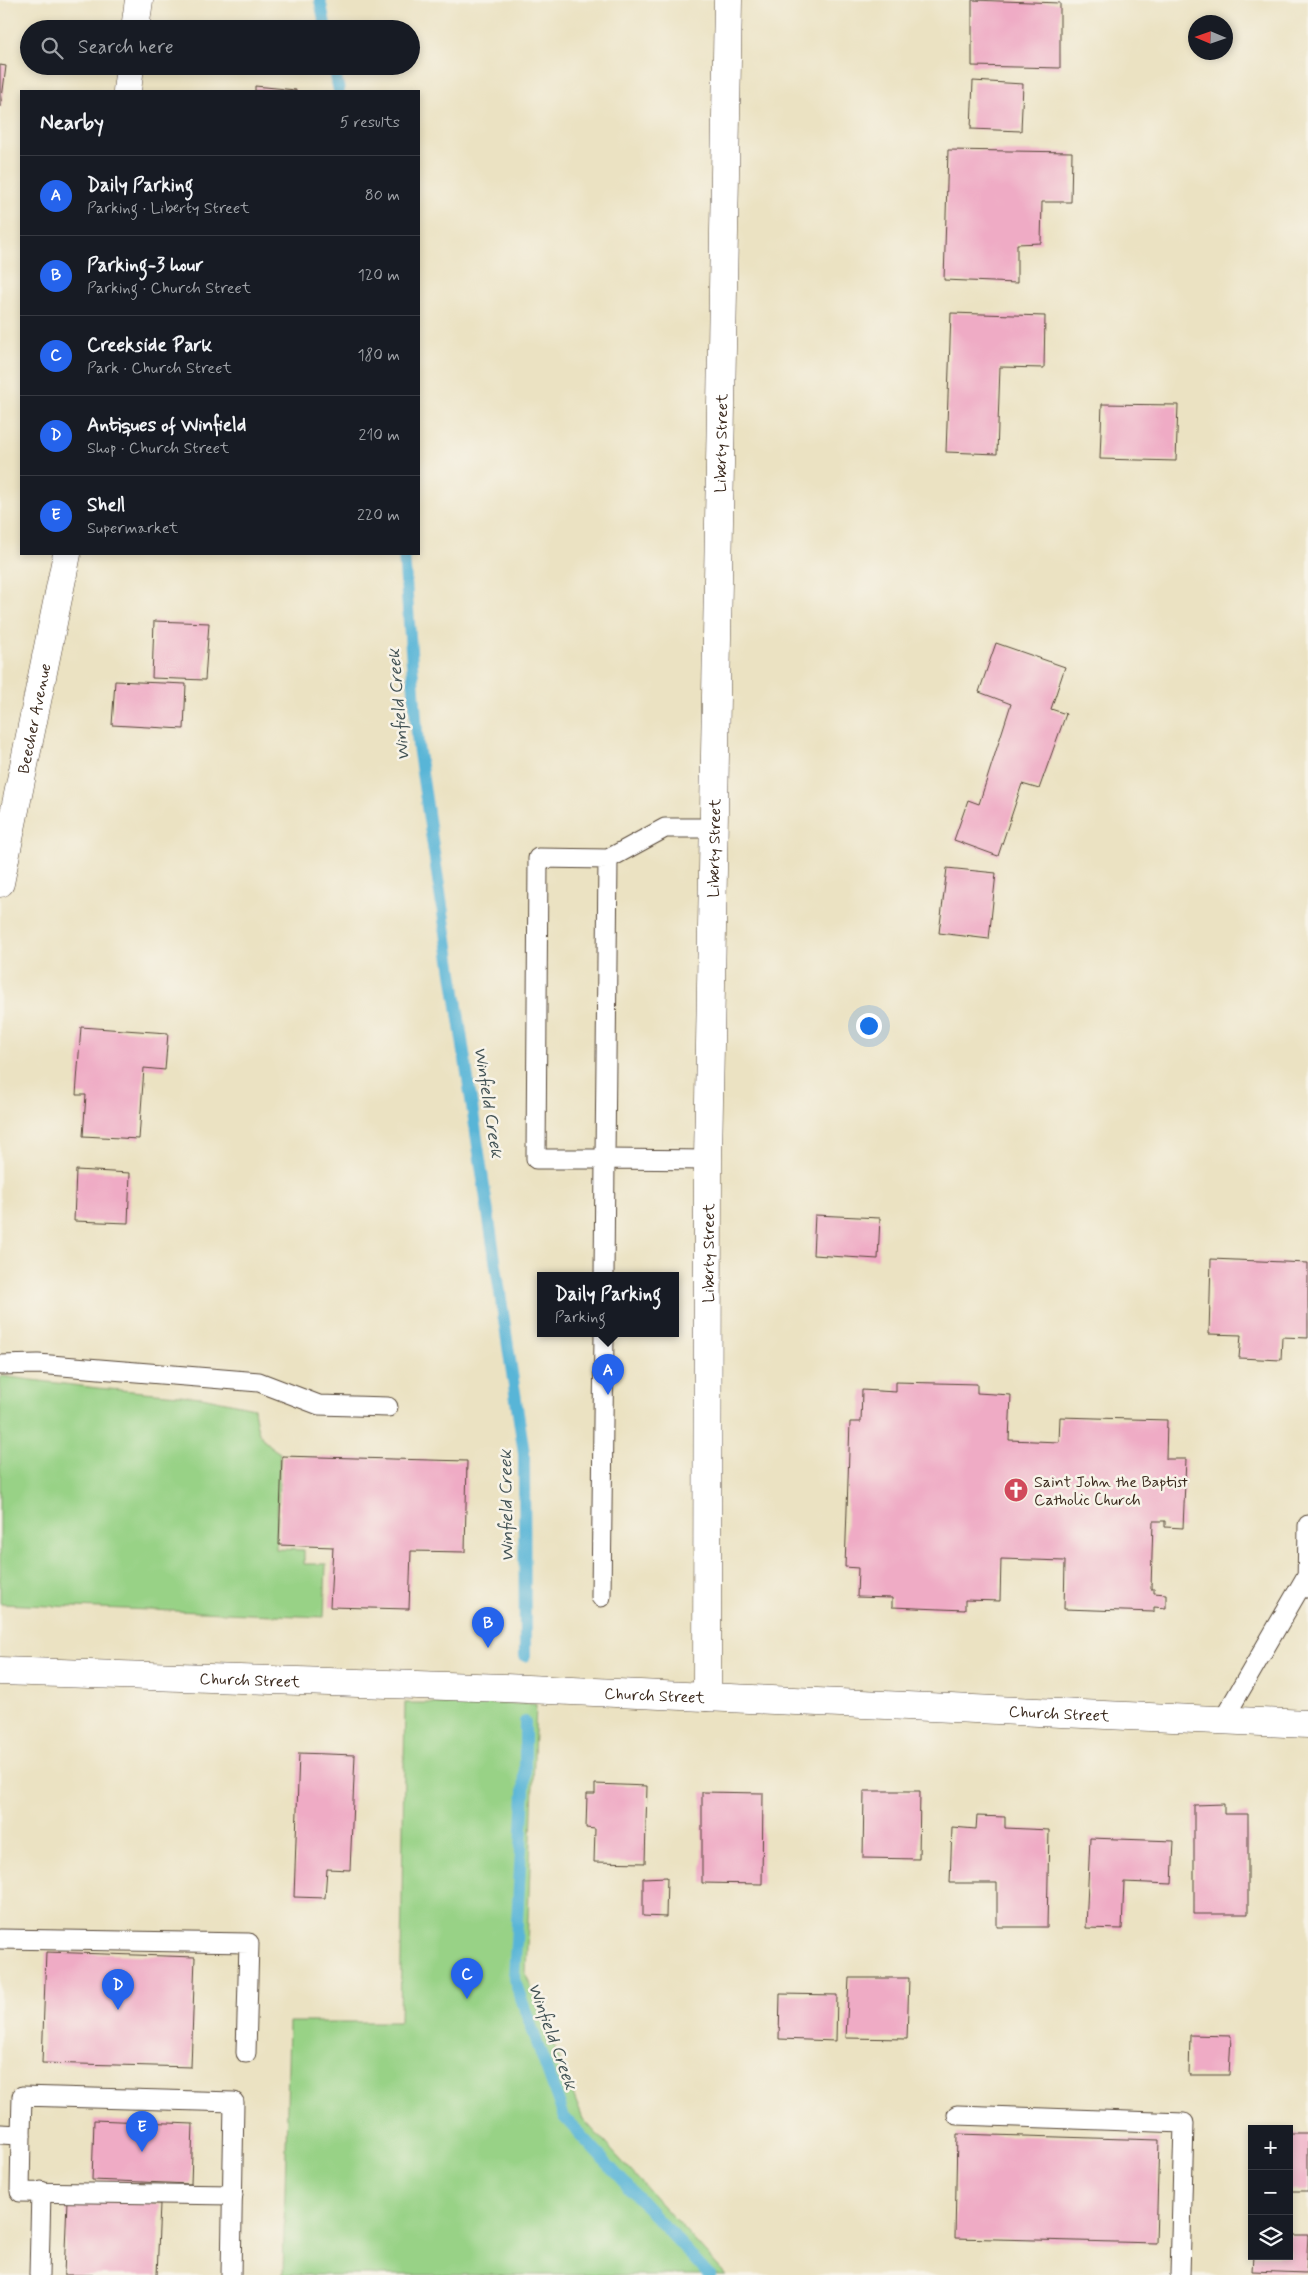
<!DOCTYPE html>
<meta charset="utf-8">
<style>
:root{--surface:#171b24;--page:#242831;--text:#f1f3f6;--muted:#9ea1a6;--line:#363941;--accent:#2563eb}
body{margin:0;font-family:Mynerve,sans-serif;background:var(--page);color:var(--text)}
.controls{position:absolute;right:15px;bottom:15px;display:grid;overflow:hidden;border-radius:0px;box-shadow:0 2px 8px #0003}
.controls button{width:45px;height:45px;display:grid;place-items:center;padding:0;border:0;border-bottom:1px solid var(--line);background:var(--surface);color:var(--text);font:25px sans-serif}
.compass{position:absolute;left:1188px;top:15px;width:45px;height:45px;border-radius:50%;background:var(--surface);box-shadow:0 2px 8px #0003;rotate:272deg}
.you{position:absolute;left:868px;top:1025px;width:18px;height:18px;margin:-12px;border:4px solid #fff;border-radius:50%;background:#1a73e8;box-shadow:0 0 0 8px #1a73e833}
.badge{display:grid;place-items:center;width:32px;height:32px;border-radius:50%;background:var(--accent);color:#fff;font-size:16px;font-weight:700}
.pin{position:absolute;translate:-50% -41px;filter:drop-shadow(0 1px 2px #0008)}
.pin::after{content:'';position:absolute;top:26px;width:18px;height:15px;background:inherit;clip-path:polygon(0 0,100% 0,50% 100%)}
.popup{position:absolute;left:537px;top:1272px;width:142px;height:65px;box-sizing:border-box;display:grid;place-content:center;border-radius:0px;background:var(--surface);filter:drop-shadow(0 1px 4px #0005);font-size:16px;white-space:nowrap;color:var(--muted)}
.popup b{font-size:19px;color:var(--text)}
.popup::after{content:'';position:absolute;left:50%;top:100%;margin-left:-10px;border:10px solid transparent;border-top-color:var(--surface)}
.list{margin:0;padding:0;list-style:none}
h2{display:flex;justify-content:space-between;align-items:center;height:65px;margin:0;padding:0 20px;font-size:21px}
h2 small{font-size:16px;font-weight:400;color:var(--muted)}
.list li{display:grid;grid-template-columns:32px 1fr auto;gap:15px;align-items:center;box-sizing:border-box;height:80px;padding:0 20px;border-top:1px solid var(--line)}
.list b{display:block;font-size:19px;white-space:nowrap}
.list p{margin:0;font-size:16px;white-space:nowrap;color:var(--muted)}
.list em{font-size:16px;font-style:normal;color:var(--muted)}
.icon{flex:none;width:28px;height:28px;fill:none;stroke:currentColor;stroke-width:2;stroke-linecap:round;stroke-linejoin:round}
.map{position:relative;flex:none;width:1308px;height:2275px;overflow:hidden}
.search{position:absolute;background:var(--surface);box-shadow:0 2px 8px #0003;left:20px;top:20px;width:400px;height:55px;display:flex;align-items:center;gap:12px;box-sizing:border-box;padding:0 18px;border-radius:28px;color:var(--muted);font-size:19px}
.panel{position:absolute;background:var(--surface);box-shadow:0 2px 8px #0003;left:20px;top:90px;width:400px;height:465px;border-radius:0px}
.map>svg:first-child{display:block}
.green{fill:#98d286;stroke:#6a7e52}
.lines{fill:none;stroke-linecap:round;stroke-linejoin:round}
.stream{stroke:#59b5d7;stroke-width:12}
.building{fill:#efabc5}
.service-casing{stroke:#554637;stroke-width:21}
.minor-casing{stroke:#554637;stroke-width:29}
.service{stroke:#fff;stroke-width:19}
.minor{stroke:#fff;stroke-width:28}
.labels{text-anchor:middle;stroke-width:5;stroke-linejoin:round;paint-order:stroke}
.street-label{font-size:16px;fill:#3b2a1e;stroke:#f7f3e8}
.poi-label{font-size:16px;fill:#3b2a1e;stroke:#f7f3e8;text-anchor:start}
.water-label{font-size:18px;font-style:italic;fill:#445456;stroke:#f7f3e8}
</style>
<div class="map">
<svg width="1308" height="2275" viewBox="0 0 1308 2275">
<rect width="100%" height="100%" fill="#f7f3e8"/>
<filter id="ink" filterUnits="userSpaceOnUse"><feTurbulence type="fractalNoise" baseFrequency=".02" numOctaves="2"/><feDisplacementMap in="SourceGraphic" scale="10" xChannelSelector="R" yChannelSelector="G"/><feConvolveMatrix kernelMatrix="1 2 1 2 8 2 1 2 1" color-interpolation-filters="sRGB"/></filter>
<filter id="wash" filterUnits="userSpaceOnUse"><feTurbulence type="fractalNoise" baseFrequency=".0096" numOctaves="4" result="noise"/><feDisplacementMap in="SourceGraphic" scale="20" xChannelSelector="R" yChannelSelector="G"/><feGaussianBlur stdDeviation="1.12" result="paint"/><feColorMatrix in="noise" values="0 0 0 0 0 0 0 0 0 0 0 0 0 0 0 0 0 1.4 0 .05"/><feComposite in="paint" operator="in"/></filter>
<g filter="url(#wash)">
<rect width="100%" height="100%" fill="#ebe2c2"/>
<!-- green -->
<g class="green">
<path d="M0,1376l97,12 105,9 52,11c3,24 5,32 26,45l-4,96 28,1v14h22l-2,53 -324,-13z"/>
<polygon points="405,1703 536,1704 526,1975 583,2119 726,2275 283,2275 289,2022 400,2022"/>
</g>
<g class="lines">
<!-- stream -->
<g class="stream">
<polyline points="320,0 326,29"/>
<polyline points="334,66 339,91"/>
<polyline points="404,554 418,746 524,1453 525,1656"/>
<polyline points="525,1722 525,1774 514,1979 564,2117 709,2275"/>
</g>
</g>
<g id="blocks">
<!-- building -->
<g class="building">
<polygon points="972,0 1060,3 1060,68 972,66"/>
<polygon points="0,65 6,66 1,107 0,107"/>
<polygon points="973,81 1023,84 1021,131 971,129"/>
<polygon points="255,86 296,90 296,91 255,91"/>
<polygon points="948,150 1072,152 1071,202 1042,202 1041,243 1017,244 1017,283 944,280"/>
<polygon points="951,313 1045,316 1044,368 1000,367 997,454 946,452"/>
<polygon points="1102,404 1178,405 1176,461 1100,459"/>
<polygon points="154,621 209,623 205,680 152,678"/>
<polygon points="996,643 1065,667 1051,709 1066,714 1039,789 1022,784 998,856 954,840 968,800 979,804 1011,704 979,692"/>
<polygon points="115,681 186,684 184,729 112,725"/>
<polygon points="947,868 996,873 989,939 939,933"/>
<polygon points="81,1027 168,1033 165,1070 144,1068 139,1139 83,1136 86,1095 76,1095"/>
<polygon points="76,1170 130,1173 128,1223 74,1221"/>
<polygon points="815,1215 880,1218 878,1259 813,1255"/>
<polygon points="1211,1259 1308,1263 1308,1338 1282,1337 1281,1360 1239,1358 1241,1335 1209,1334"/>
<polygon points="896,1382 977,1384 977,1393 1011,1395 1009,1440 1059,1442 1060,1417 1167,1420 1166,1459 1186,1459 1183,1528 1165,1527 1165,1521 1153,1521 1151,1589 1154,1589 1154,1593 1166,1594 1166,1608 1154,1607 1154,1612 1064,1609 1065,1561 1001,1559 1000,1601 965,1600 965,1610 892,1607 892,1598 857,1597 858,1568 845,1567 850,1422 861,1422 862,1390 896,1392"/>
<polygon points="282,1456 467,1461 465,1552 411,1551 409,1609 330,1607 333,1547 279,1545"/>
<polygon points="299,1753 355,1755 350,1870 327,1869 325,1898 294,1897"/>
<polygon points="595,1784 647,1786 645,1863 594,1862 595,1829 586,1828 587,1794 595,1794"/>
<polygon points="864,1791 920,1791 919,1859 863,1858"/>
<polygon points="702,1792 763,1793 762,1884 702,1883"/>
<polygon points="1224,1804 1224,1814 1248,1814 1248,1914 1194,1914 1194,1805"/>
<polygon points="977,1816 1005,1817 1005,1828 1049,1830 1047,1927 997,1927 997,1883 950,1883 952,1827 976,1829"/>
<polygon points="1090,1838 1174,1841 1172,1884 1124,1882 1122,1929 1086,1928"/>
<polygon points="667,1877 666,1917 643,1916 643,1878"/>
<polygon points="46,1952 195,1957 191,2067 42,2063"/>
<polygon points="849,1978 909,1978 907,2039 846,2038"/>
<polygon points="780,1994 837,1995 836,2041 779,2039"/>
<polygon points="1190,2035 1231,2036 1229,2075 1189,2075"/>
<polygon points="94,2120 193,2124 191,2184 92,2180"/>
<rect x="1289" y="2133" width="19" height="58"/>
<polygon points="957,2134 1159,2140 1156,2243 955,2238"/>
<polygon points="67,2200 160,2204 157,2275 64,2275"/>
<polygon points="1289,2235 1308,2235 1306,2273 1252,2271 1253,2256 1289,2256"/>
</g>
</g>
</g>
<g filter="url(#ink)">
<use href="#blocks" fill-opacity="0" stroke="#554637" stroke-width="1"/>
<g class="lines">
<defs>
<g id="service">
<polyline points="608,859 605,1159 536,1159 538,858 608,859 665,828 713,828"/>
<polyline points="604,1276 605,1159 708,1160"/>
<polyline points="0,1365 38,1364 259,1382 319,1405 388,1407"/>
<polyline points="1307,1588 1308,1525"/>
<polyline points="601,1597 604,1334"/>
<polyline points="1223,1720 1306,1577"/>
<polyline points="0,1939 249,1943 246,2053"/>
<polyline points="957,2115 1184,2123 1180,2275"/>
<polyline points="0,2134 21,2135 22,2096 234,2102 231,2275"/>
<polyline points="21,2135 20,2192 233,2195"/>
<polyline points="39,2275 41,2191"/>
</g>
<g id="minor">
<polyline points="135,29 139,0"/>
<polyline points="127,91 130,66"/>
<path id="s1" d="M0,883l67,-329"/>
<path id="s2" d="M0,1671l505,17 803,36"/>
<path id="s3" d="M707,1697l1,-537 20,-1160"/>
</g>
</defs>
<!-- service casing -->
<use href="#service" class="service-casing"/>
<!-- minor casing -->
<use href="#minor" class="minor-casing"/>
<!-- service -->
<use href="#service" class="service"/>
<!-- minor -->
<use href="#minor" class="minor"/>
</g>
</g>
<!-- icons -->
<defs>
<symbol id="church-disc" viewBox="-11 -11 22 22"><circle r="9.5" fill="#d1495b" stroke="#f7f3e8"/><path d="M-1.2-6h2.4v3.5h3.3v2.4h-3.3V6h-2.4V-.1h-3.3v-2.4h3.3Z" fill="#fff"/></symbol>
</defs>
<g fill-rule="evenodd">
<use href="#church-disc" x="1002" y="1476" width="28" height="28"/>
</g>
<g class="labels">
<!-- street labels -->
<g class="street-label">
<text dy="6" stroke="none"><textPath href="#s3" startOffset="1254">Liberty Street</textPath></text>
<text dy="6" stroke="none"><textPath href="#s1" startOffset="168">Beecher Avenue</textPath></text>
<text dy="6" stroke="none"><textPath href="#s3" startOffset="849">Liberty Street</textPath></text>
<text dy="6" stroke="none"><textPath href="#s3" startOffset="444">Liberty Street</textPath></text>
<text dy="6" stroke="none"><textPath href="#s2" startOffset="250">Church Street</textPath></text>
<text dy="6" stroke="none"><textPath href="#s2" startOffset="655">Church Street</textPath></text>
<text dy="6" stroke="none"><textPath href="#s2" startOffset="1060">Church Street</textPath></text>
</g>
<!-- poi labels -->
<g class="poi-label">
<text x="1034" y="1487">Saint John the Baptist<tspan x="1034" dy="18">Catholic Church</tspan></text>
</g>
<!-- water labels -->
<g class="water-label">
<text transform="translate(398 705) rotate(-95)" y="6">Winfield Creek</text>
<text transform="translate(489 1102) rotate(81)" y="6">Winfield Creek</text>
<text transform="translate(506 1506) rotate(-91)" y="6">Winfield Creek</text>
<text transform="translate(553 2036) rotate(70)" y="6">Winfield Creek</text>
</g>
</g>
</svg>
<div class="controls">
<button>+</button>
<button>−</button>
<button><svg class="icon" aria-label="layers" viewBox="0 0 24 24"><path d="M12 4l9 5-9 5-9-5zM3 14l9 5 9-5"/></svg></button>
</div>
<svg class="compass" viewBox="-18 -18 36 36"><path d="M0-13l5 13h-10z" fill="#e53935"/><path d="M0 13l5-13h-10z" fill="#9ea1a6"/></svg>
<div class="you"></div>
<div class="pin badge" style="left:608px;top:1395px">A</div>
<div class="popup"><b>Daily Parking</b>Parking</div>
<div class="pin badge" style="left:488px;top:1648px">B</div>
<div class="pin badge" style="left:467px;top:1999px">C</div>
<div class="pin badge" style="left:118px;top:2010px">D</div>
<div class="pin badge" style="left:142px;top:2152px">E</div>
<div class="search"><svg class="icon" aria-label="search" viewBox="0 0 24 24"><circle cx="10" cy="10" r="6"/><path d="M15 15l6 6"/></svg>Search here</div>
<section class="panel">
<h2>Nearby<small>5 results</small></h2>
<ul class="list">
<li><span class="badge">A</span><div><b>Daily Parking</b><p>Parking · Liberty Street</p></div><em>80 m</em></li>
<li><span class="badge">B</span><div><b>Parking-3 hour</b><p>Parking · Church Street</p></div><em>120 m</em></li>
<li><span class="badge">C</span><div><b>Creekside Park</b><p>Park · Church Street</p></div><em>180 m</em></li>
<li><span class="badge">D</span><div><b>Antiques of Winfield</b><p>Shop · Church Street</p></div><em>210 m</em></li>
<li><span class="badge">E</span><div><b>Shell</b><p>Supermarket</p></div><em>220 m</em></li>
</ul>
</section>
</div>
